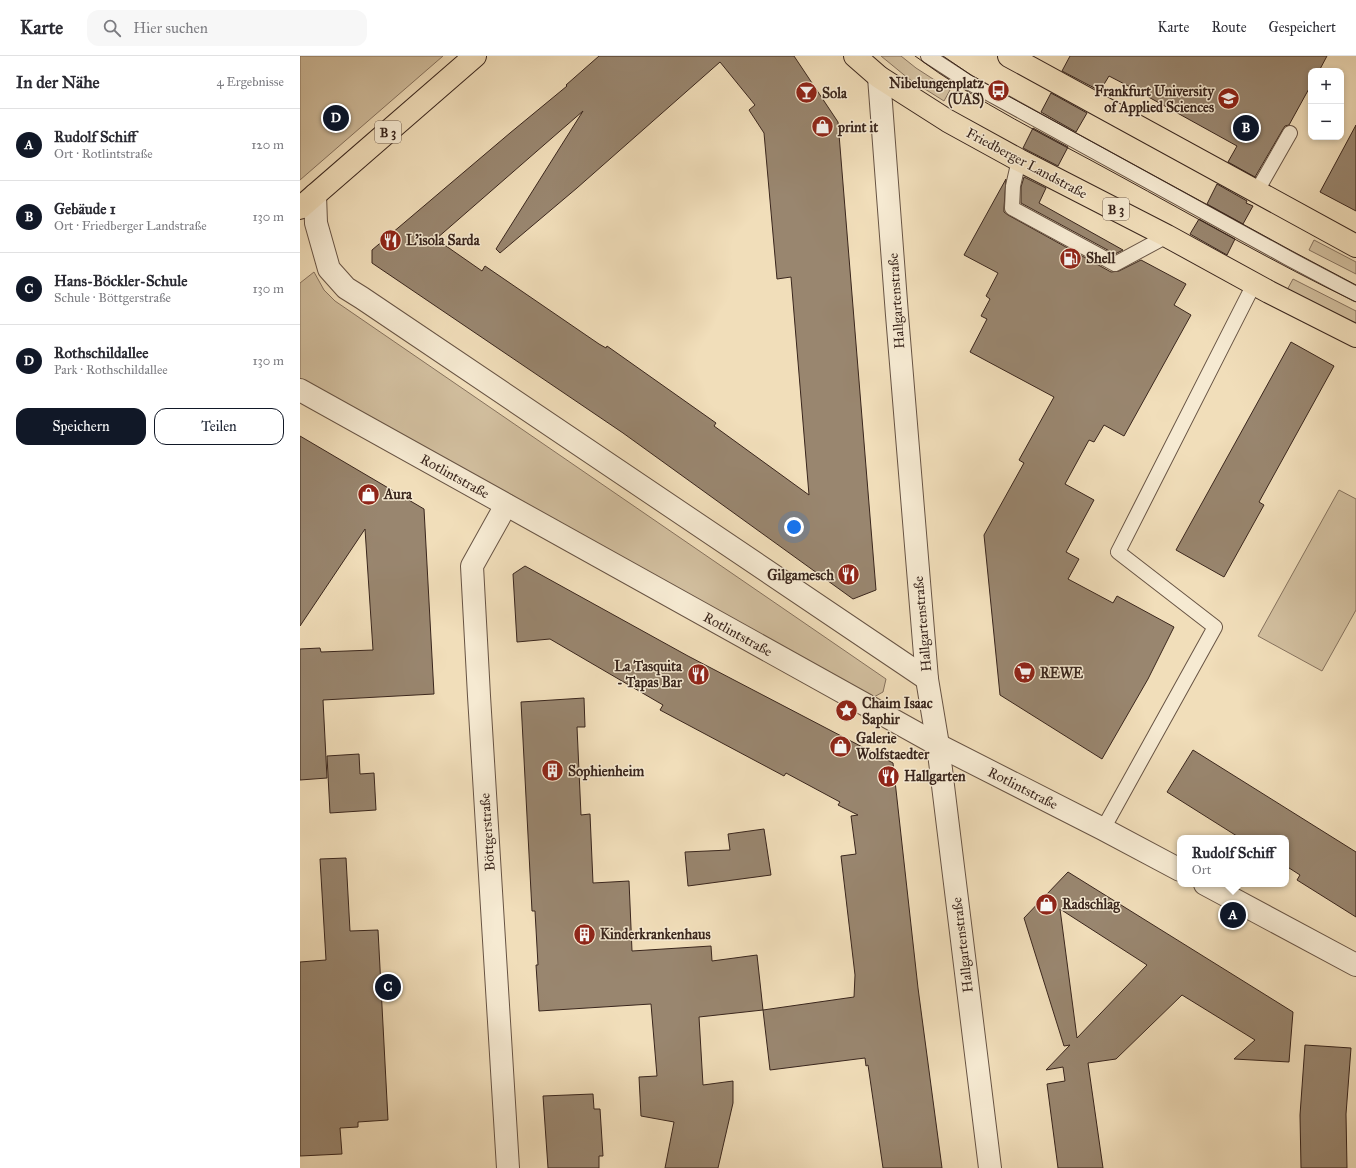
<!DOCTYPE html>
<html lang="de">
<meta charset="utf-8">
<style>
:root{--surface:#fff;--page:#f7f7f7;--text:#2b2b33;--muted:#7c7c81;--line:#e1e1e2;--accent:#111827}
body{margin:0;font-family:"IM FELL Great Primer",serif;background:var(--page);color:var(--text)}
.controls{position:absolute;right:12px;top:12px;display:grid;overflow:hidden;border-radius:8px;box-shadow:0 2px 6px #0003}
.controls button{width:36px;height:36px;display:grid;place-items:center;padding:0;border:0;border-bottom:1px solid var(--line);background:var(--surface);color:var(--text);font:20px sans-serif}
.you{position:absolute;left:494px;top:471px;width:14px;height:14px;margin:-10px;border:3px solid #fff;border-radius:50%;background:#1a73e8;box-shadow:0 0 0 6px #1a73e833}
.badge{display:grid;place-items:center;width:26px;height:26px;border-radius:50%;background:var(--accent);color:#fff;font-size:13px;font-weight:700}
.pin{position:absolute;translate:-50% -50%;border:2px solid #fff;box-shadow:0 1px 4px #0006}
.popup{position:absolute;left:877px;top:779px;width:112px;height:52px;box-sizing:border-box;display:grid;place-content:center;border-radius:8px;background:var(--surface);filter:drop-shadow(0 1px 3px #0005);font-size:13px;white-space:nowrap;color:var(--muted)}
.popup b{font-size:15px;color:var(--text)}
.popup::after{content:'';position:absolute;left:50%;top:100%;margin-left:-8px;border:8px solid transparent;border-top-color:var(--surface)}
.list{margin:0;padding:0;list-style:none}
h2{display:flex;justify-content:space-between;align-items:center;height:52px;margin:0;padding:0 16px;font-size:17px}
h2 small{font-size:13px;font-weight:400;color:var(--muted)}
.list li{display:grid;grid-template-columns:26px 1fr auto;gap:12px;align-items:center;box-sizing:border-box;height:72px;padding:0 16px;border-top:1px solid var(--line)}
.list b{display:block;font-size:15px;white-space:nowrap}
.list p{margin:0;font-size:13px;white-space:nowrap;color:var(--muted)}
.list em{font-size:13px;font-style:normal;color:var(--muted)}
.actions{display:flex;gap:8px;padding:12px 16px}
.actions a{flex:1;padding:9px 0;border:1px solid var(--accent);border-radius:12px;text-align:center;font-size:14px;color:var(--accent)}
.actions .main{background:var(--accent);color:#fff}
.icon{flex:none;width:22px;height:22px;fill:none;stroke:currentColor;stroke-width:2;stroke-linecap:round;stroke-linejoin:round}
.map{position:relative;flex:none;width:1056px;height:1112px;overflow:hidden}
header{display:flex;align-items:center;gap:24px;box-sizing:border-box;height:56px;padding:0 20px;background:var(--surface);border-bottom:1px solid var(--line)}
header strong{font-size:19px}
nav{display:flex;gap:22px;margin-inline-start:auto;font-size:14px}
.search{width:280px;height:36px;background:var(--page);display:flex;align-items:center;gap:10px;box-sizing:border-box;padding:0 14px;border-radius:12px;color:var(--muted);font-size:15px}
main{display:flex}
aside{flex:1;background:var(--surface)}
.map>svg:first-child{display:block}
.green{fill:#d2bf9f;stroke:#86725e}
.building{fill:#99866f;stroke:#3a261d;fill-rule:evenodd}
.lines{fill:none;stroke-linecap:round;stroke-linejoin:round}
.service-casing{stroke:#685444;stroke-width:16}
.minor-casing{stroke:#685444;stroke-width:24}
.primary-casing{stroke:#3a261d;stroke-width:24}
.service{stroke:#f6ead2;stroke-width:14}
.minor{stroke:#f6ead2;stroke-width:22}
.primary{stroke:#f1deba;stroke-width:22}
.tram{stroke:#3a261d;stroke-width:1}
.labels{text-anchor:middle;stroke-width:3;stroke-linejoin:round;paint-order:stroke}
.shield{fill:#f6ead2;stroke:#726153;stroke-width:1}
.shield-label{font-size:13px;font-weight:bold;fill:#3a261d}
.poi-label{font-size:14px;font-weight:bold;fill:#3a261d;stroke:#f6ead2;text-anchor:start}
.street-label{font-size:14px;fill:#3a261d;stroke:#f6ead2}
</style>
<header>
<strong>Karte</strong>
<div class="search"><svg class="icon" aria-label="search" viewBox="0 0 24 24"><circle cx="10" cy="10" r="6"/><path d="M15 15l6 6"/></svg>Hier suchen</div>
<nav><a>Karte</a><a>Route</a><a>Gespeichert</a></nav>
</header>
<main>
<aside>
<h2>In der Nähe<small>4 Ergebnisse</small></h2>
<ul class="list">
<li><span class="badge">A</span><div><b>Rudolf Schiff</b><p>Ort · Rotlintstraße</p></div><em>120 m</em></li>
<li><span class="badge">B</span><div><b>Gebäude 1</b><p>Ort · Friedberger Landstraße</p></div><em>130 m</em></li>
<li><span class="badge">C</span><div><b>Hans-Böckler-Schule</b><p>Schule · Böttgerstraße</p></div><em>130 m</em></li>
<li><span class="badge">D</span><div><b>Rothschildallee</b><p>Park · Rothschildallee</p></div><em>130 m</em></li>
</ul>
<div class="actions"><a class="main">Speichern</a><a>Teilen</a></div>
</aside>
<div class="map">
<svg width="1056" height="1112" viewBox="0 0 1056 1112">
<rect width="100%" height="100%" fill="#f1deba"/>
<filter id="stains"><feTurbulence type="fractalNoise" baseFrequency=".005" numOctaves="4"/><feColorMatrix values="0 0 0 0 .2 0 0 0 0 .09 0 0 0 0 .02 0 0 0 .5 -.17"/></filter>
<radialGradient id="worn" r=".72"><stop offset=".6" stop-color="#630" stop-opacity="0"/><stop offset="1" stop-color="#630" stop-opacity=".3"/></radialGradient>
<!-- green -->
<g class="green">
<polygon points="0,0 143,0 0,124"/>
<polygon points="581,0 601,0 616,12 650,34 644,45 609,23"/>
<polygon points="1014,184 1056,206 1056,218 1009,194"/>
<polygon points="14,216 24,234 35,245 586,623 583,636 572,642 0,325 0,227"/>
<polygon points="993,223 1056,255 1056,267 987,234"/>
<polygon points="1039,434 1056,443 1056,554 1022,615 958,580"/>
</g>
<!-- building -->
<g class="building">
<path d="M299,0h195l44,66 38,468 -23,9 -230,-166 -251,-170v-13l138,-117 57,-47 -1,-1zM420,6l35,43 -6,5 15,23 13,146 14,-2 18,218 -95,-69 2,-3 -109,-77 -1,2 -7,-4 -114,-78 -3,5 -46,-32 147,-128 -87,138 4,4 77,-65z"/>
<polygon points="770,0 1027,0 1019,15 1011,15 1011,29 989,69 985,70 983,73 955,121 928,106 937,90 834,33 809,20 800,35 762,15"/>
<polygon points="751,37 787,57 776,76 741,56"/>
<polygon points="1056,69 1056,155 1020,136"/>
<polygon points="733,72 768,91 758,110 723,92"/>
<polygon points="724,121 746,132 739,147 823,194 815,198 721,147 721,131"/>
<polygon points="706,123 704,152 704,156 708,159 811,216 819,215 841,204 886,228 874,249 891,259 824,380 804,369 794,386 789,384 765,428 794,444 766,496 779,503 768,523 813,547 817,540 874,571 848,623 802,703 700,639 684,479 724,407 719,404 754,341 670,296 687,263 681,260 690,243 686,240 698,217 664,199"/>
<polygon points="917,128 947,145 946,147 953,150 943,168 907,148"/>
<polygon points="899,163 935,183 927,199 890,178"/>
<polygon points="991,286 1034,310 959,446 964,449 924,521 876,494"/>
<polygon points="0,380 124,453 134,638 23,644 27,722 0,724 0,593 20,592 21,596 73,594 65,473 0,570"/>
<polygon points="225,510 388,600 593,707 618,932 642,1112 583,1112 568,1009 566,1010 565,1002 470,1014 463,954 554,941 555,919 541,800 556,798 551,760 558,759 538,749 540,746 486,717 484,720 360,654 363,649 250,583 217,586 213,518"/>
<polygon points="284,642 285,671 277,671 281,759 290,758 293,827 329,825 332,895 411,890 412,905 457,899 463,954 399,961 403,1029 433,1025 433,1047 418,1112 365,1112 374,1066 341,1060 339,1021 357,1020 351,948 239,955 236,909 238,909 235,855 232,855 221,646"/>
<polygon points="893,694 1056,796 1056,861 997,824 1000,819 986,810 986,782 940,782 867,736"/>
<polygon points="59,698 60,718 74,717 76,754 30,757 27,700"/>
<polygon points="464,773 471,819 388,830 385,796 430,794 428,778"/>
<polygon points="46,802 50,875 78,874 88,1064 58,1066 58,1071 40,1072 42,1098 0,1100 0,906 26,904 20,803"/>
<path d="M768,816l225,140 -4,50 -55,-3 21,-19 -73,-45 -66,64 -28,4 15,105h-45l-11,-84 18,-3 -2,-14 -17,3 24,-25 -6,1 -40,-128zM760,853l87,56 -70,73z"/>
<polygon points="1005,989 1051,992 1046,1058 1047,1112 1001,1112 1000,1059"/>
<polygon points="293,1038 294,1053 300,1053 303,1100 299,1100 299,1112 248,1112 243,1040"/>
</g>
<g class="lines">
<defs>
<g id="service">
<polyline points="628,0 668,26 988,202 1056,238"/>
<polyline points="719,104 713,130 712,152 815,208 867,180"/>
<polyline points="957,135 990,77"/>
<polyline points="803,773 915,571 818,496 954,228"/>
</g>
<g id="minor">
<polyline points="579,21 597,259 627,623 638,689 690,1112"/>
<polyline points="15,139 16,167 29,213 46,232 62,242 627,623"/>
<polyline points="0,334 638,689 803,773 880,814"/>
<polyline points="206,449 172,510 179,640 208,1112"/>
<polyline points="905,828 1056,909"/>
</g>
<g id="primary">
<polyline points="555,0 579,21 648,65 719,104 867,180 969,236 1056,280"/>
<polyline points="709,0 1056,190"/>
<polyline points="0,152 175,0"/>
</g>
</defs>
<!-- service casing -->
<use href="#service" class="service-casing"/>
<!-- minor casing -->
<use href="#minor" class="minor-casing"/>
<!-- primary casing -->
<use href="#primary" class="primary-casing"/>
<!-- service -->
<use href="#service" class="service"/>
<!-- minor -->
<use href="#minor" class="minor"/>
<!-- primary -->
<use href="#primary" class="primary"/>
<!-- tram -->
<g class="tram">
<path d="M615,0c63,47 134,81 203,119 79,43 157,88 238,127"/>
<polyline points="643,0 671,19 699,35 992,195 1056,229"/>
</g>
</g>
<!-- icons -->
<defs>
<symbol id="bus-disc" viewBox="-11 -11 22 22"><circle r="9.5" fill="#8f2418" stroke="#f6ead2"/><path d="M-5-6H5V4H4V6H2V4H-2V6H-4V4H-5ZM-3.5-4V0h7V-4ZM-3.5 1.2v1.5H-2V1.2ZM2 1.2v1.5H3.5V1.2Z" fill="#fff"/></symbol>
<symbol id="bar-disc" viewBox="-11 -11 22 22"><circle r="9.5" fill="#8f2418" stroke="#f6ead2"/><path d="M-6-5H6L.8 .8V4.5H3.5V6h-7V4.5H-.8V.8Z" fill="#fff"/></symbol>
<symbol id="university-disc" viewBox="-11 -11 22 22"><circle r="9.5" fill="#8f2418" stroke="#f6ead2"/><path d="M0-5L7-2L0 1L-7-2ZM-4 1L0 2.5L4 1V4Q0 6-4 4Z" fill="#fff"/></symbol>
<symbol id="shop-disc" viewBox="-11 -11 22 22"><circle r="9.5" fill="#8f2418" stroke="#f6ead2"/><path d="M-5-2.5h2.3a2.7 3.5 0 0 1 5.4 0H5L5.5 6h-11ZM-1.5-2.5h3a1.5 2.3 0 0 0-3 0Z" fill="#fff"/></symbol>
<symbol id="restaurant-disc" viewBox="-11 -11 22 22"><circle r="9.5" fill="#8f2418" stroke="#f6ead2"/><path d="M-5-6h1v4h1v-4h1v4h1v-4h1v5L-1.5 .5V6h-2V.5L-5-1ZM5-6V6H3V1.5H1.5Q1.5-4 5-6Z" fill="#fff"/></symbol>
<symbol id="fuel-disc" viewBox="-11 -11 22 22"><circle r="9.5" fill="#8f2418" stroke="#f6ead2"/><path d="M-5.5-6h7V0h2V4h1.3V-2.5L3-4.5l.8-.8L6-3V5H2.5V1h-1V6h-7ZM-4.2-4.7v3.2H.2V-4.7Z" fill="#fff"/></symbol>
<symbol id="supermarket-disc" viewBox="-11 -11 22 22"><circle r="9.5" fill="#8f2418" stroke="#f6ead2"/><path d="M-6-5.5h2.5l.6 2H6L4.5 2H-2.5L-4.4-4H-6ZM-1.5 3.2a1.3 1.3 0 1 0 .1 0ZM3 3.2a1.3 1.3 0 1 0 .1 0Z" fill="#fff"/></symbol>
<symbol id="sight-disc" viewBox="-11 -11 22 22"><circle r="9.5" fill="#8f2418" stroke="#f6ead2"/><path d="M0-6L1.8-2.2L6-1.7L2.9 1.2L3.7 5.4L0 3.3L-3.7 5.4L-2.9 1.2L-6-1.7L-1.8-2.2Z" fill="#fff"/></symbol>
<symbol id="building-disc" viewBox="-11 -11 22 22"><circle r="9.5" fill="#8f2418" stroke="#f6ead2"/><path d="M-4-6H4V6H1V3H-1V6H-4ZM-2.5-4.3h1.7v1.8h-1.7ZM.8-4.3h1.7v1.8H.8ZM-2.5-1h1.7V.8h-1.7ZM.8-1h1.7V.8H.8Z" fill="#fff"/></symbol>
</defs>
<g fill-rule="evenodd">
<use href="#bus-disc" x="686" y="22" width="25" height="25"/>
<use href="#bar-disc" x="494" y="24" width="25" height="25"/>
<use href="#university-disc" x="916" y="30" width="25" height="25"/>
<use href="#shop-disc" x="510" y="58" width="25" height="25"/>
<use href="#restaurant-disc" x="78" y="172" width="25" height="25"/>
<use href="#fuel-disc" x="758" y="190" width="25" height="25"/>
<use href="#shop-disc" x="56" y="426" width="25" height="25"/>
<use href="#restaurant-disc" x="536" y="506" width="25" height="25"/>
<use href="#supermarket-disc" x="712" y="604" width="25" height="25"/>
<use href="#restaurant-disc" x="386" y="606" width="25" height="25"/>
<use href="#sight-disc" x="534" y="642" width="25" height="25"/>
<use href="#shop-disc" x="528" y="678" width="25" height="25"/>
<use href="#building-disc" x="240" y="702" width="25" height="25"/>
<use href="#restaurant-disc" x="576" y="708" width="25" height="25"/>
<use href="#shop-disc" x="734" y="836" width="25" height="25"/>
<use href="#building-disc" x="272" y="866" width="25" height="25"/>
</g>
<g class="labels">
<!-- shield labels -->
<g class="shield">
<rect x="75" y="65" width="26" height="22" rx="3"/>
<rect x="803" y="142" width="26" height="22" rx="3"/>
</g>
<g class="shield-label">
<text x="88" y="81">B 3</text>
<text x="816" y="158">B 3</text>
</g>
<!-- poi labels -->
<g class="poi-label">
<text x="684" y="32" text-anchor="end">Nibelungenplatz<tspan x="684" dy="16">(UAS)</tspan></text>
<text x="914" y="40" text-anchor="end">Frankfurt University<tspan x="914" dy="16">of Applied Sciences</tspan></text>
<text x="522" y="42">Sola</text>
<text x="538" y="76">print it</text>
<text x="106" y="189">L'isola Sarda</text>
<text x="786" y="207">Shell</text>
<text x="84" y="443">Aura</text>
<text x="534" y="524" text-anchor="end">Gilgamesch</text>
<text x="382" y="615" text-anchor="end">La Tasquita<tspan x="382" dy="16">- Tapas Bar</tspan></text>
<text x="740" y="622">REWE</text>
<text x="562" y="652">Chaim Isaac<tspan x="562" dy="16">Saphir</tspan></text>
<text x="556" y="687">Galerie<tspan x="556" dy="16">Wolfstaedter</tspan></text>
<text x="268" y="720">Sophienheim</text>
<text x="604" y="725">Hallgarten</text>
<text x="762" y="853">Radschlag</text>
<text x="300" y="883">Kinderkrankenhaus</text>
</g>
<!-- street labels -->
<g class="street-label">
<text transform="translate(727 107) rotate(28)" y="5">Friedberger Landstraße</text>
<text transform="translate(596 245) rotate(-94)" y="5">Hallgartenstraße</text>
<text transform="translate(155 420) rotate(29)" y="5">Rotlintstraße</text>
<text transform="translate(622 568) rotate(-95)" y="5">Hallgartenstraße</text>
<text transform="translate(438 578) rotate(29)" y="5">Rotlintstraße</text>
<text transform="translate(723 732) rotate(27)" y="5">Rotlintstraße</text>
<text transform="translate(187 776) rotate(-94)" y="5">Böttgerstraße</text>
<text transform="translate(662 889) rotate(-97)" y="5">Hallgartenstraße</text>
</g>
</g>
<rect width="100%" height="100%" filter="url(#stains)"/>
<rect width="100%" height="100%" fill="url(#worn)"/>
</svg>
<div class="controls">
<button>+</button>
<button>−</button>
</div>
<div class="you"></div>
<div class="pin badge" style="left:933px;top:859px">A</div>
<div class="popup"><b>Rudolf Schiff</b>Ort</div>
<div class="pin badge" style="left:946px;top:72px">B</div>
<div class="pin badge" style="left:88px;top:931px">C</div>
<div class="pin badge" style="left:36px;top:62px">D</div>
</div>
</main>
